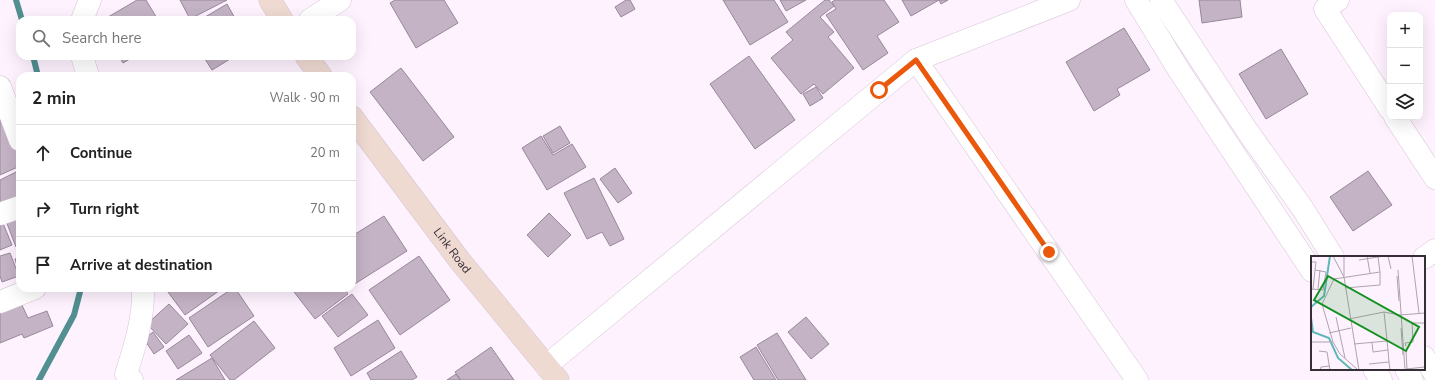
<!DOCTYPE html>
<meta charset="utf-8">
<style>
:root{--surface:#fff;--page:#f6f6f6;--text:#222;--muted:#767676;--line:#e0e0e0}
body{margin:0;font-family:"Nunito Sans",sans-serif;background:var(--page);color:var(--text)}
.controls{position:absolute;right:12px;top:12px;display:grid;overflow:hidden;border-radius:8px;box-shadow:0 4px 16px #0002}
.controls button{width:36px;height:36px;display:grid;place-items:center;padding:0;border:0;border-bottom:1px solid var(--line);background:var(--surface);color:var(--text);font:20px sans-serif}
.stop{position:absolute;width:12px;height:12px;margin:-9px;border:3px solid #ea580c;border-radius:50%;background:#fff}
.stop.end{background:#ea580c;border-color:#fff;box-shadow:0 1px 4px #0008}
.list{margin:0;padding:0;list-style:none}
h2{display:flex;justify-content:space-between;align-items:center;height:52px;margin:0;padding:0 16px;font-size:17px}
h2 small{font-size:13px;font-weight:400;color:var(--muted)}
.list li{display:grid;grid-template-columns:26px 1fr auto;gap:12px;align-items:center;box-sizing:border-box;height:56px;padding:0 16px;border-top:1px solid var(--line)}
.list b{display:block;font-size:15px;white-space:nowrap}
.list em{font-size:13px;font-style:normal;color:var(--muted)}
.icon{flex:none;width:22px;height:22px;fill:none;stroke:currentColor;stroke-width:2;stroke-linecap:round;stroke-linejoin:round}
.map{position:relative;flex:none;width:1435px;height:380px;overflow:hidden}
.search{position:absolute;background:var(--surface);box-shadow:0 4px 16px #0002;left:16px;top:16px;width:340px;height:44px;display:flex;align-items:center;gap:10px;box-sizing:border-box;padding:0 14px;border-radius:12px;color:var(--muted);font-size:15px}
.panel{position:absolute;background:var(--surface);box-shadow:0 4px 16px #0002;left:16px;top:72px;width:340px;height:220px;border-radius:12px}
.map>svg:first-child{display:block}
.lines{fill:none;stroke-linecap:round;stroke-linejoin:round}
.stream{stroke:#528f91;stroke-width:6}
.building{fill:#c4b2c5;stroke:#98889a}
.street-casing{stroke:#d6c4d7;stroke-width:23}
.secondary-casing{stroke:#d6c4d7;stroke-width:23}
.street{stroke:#fff;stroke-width:22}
.secondary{stroke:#efdad2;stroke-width:22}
.route{stroke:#ea580c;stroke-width:5}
.labels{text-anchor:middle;stroke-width:3.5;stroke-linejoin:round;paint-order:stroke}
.street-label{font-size:12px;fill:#352e35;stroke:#fff}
.inset-river{fill:none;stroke:#5fb8b8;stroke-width:2}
.inset-road{fill:none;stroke:#ada4ae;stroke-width:1}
.view{fill:#149120;fill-opacity:0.15;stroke:#149120;stroke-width:2}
.inset-edge{fill:none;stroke:#352e35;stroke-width:2}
</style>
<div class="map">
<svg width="1435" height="380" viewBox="0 0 1435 380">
<rect width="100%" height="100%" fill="#fdf2fe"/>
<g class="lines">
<!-- stream -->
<g class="stream">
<polyline points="16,0 22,20"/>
<polyline points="33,56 38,76"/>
<polyline points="39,380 74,315 81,288"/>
</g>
</g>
<!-- building -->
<g class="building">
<polygon points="137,0 146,0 158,20 103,20"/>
<polygon points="180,0 227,0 190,19"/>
<polygon points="395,0 444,0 458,23 416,48 390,3"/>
<polygon points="626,0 630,0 635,9 621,17 615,7"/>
<polygon points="723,0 774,0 788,22 750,45"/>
<polygon points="780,0 806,0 786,11"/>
<polygon points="825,0 829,0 834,6 820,17 834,32 828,37 854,68 823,94 814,84 801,94 771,58 793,40 786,32"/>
<polygon points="835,0 884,0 899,22 877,36 888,53 863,70 826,15 836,9 832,2"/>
<polygon points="902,0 948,0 941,4 939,0 911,16"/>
<polygon points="1199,0 1240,0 1242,17 1202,23"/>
<polygon points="227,4 236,20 200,20"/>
<polygon points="1124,28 1150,70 1117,89 1120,95 1094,111 1066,62"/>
<polygon points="1281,49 1308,94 1266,119 1239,74"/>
<polygon points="119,56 135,56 123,63"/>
<polygon points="203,56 235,56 212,70"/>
<polygon points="749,56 795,120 755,149 710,84"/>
<polygon points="401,68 454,137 423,161 370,92"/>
<polygon points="816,87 823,98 810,106 803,94"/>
<polygon points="0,111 20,153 20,166 0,175"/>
<polygon points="560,126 570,143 553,153 543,136"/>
<polygon points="541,136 553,155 572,144 586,167 547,190 522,148"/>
<polygon points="615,168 632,193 618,203 600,179"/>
<polygon points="20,170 20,198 0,207 0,180"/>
<polygon points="1368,171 1392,205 1353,231 1330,197"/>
<polygon points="594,178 624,239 610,246 602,232 587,239 564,193"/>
<polygon points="549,213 571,235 548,257 527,235"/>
<polygon points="20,215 20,245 16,247 6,221"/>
<polygon points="384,216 407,251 353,285 352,284 352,236"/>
<polygon points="0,221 2,221 12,245 0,250"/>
<polygon points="10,253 19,276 2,282 0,276 0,256"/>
<polygon points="419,256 450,300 400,335 369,290"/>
<polygon points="20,257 20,276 15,259"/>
<polygon points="165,288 223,288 185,315"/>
<polygon points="233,288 235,288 254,316 208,347 189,318"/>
<polygon points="291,288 344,288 348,294 315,319"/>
<polygon points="352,294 368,315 338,337 322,316"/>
<polygon points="21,303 28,318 47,311 53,326 24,338 22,334 0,343 0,312"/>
<polygon points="169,304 188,324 166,344 147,324"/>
<polygon points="806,317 829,344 811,359 788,332"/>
<polygon points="378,320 395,348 351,376 334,348"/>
<polygon points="254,321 275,348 234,380 230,380 210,355"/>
<polygon points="153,332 164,347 154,354 144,339"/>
<polygon points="777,333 806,380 778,380 757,345"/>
<polygon points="189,335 202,353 178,369 166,351"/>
<polygon points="491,347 514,380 461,380 455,372"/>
<polygon points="756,347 776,380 754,380 740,357"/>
<polygon points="401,351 417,377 412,380 371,380 367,373"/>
<polygon points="212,358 225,380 176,380"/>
<polygon points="456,374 460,380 447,380"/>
</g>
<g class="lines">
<defs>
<g id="street">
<polyline points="1136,0 1180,72 1312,271"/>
<polyline points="1161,0 1248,132 1303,209 1333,257"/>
<polyline points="1338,0 1325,9 1390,109"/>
<polyline points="82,20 90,0"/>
<polyline points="310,20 340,0"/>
<polyline points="82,56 88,76"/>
<polyline points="916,60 1137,380"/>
<polyline points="0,87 20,140"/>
<polyline points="1395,117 1435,178"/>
<polyline points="0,214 20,207"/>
<polyline points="1424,258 1435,250"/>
<polyline points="0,302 35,288"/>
<polyline points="1424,357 1435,374"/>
<polyline points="546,366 916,60 1069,0"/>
<polyline points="1374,369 1381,380"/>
<polyline points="1406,369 1412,380"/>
<path d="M132,380l-6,-6c9,-28 18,-56 17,-86"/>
</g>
<g id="secondary">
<polyline points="270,0 282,20"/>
<polyline points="306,56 321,76"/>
<path id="s1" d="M352,117l108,144 98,119"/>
</g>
</defs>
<!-- street casing -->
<use href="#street" class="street-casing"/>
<!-- secondary casing -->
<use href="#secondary" class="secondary-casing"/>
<!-- street -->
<use href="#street" class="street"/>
<!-- secondary -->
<use href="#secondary" class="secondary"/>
</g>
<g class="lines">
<!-- route -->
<polyline class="route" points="879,90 916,60 1049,252"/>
</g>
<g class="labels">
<!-- street labels -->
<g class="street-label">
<text dy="4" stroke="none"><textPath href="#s1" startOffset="167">Link Road</textPath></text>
</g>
</g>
<!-- overview -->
<g transform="translate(1311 256)">
<rect width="114" height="114" fill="#fdf2fe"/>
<path class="inset-river" d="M0,51l13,-11 6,-40M0,62l2,14 16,6 9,20 14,12"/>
<path class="inset-road" d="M22,0l11,21 15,93M33,0v20M56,0l3,17M77,0l3,13M101,0l7,57M67,1l2,15M48,4l25,-4M0,6h5l-1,8 11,2 -3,18 -12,-1M87,14l7,100M86,20l2,25M34,32l35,-3v-13l-46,7 -12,25 11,38 7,12 18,16M2,33l2,-19M7,33l2,-19M73,56l4,38M25,61l9,41M38,63l35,-7 16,3 25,-2M90,72l2,27M18,77l22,-5M0,86h22M61,86l1,10 15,-2 1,12M43,88l33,-3M95,90l-1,-3 8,-1 -1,-19h13M8,95l8,1 3,18M95,95l1,18M58,108l20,-2 1,8M95,113l19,-2M9,114l1,-3 9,-1"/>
<path class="view" d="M17,20l91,51 -13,24 -92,-51z"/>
<rect width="114" height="114" class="inset-edge"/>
</g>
</svg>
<div class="controls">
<button>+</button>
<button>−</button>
<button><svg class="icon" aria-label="layers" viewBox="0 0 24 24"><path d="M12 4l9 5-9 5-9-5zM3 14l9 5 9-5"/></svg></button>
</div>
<div class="stop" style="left:879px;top:90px"></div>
<div class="stop end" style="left:1049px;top:252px"></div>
<div class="search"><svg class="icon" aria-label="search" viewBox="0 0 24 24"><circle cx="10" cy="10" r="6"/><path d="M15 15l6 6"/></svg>Search here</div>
<section class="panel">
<h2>2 min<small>Walk · 90 m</small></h2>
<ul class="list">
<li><svg class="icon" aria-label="ahead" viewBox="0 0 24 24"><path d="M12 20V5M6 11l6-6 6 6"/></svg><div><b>Continue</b></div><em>20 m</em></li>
<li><svg class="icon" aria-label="right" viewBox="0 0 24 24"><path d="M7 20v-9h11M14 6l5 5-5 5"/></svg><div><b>Turn right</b></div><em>70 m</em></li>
<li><svg class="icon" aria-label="arrive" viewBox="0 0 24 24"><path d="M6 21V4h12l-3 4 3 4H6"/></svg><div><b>Arrive at destination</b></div></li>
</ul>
</section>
</div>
